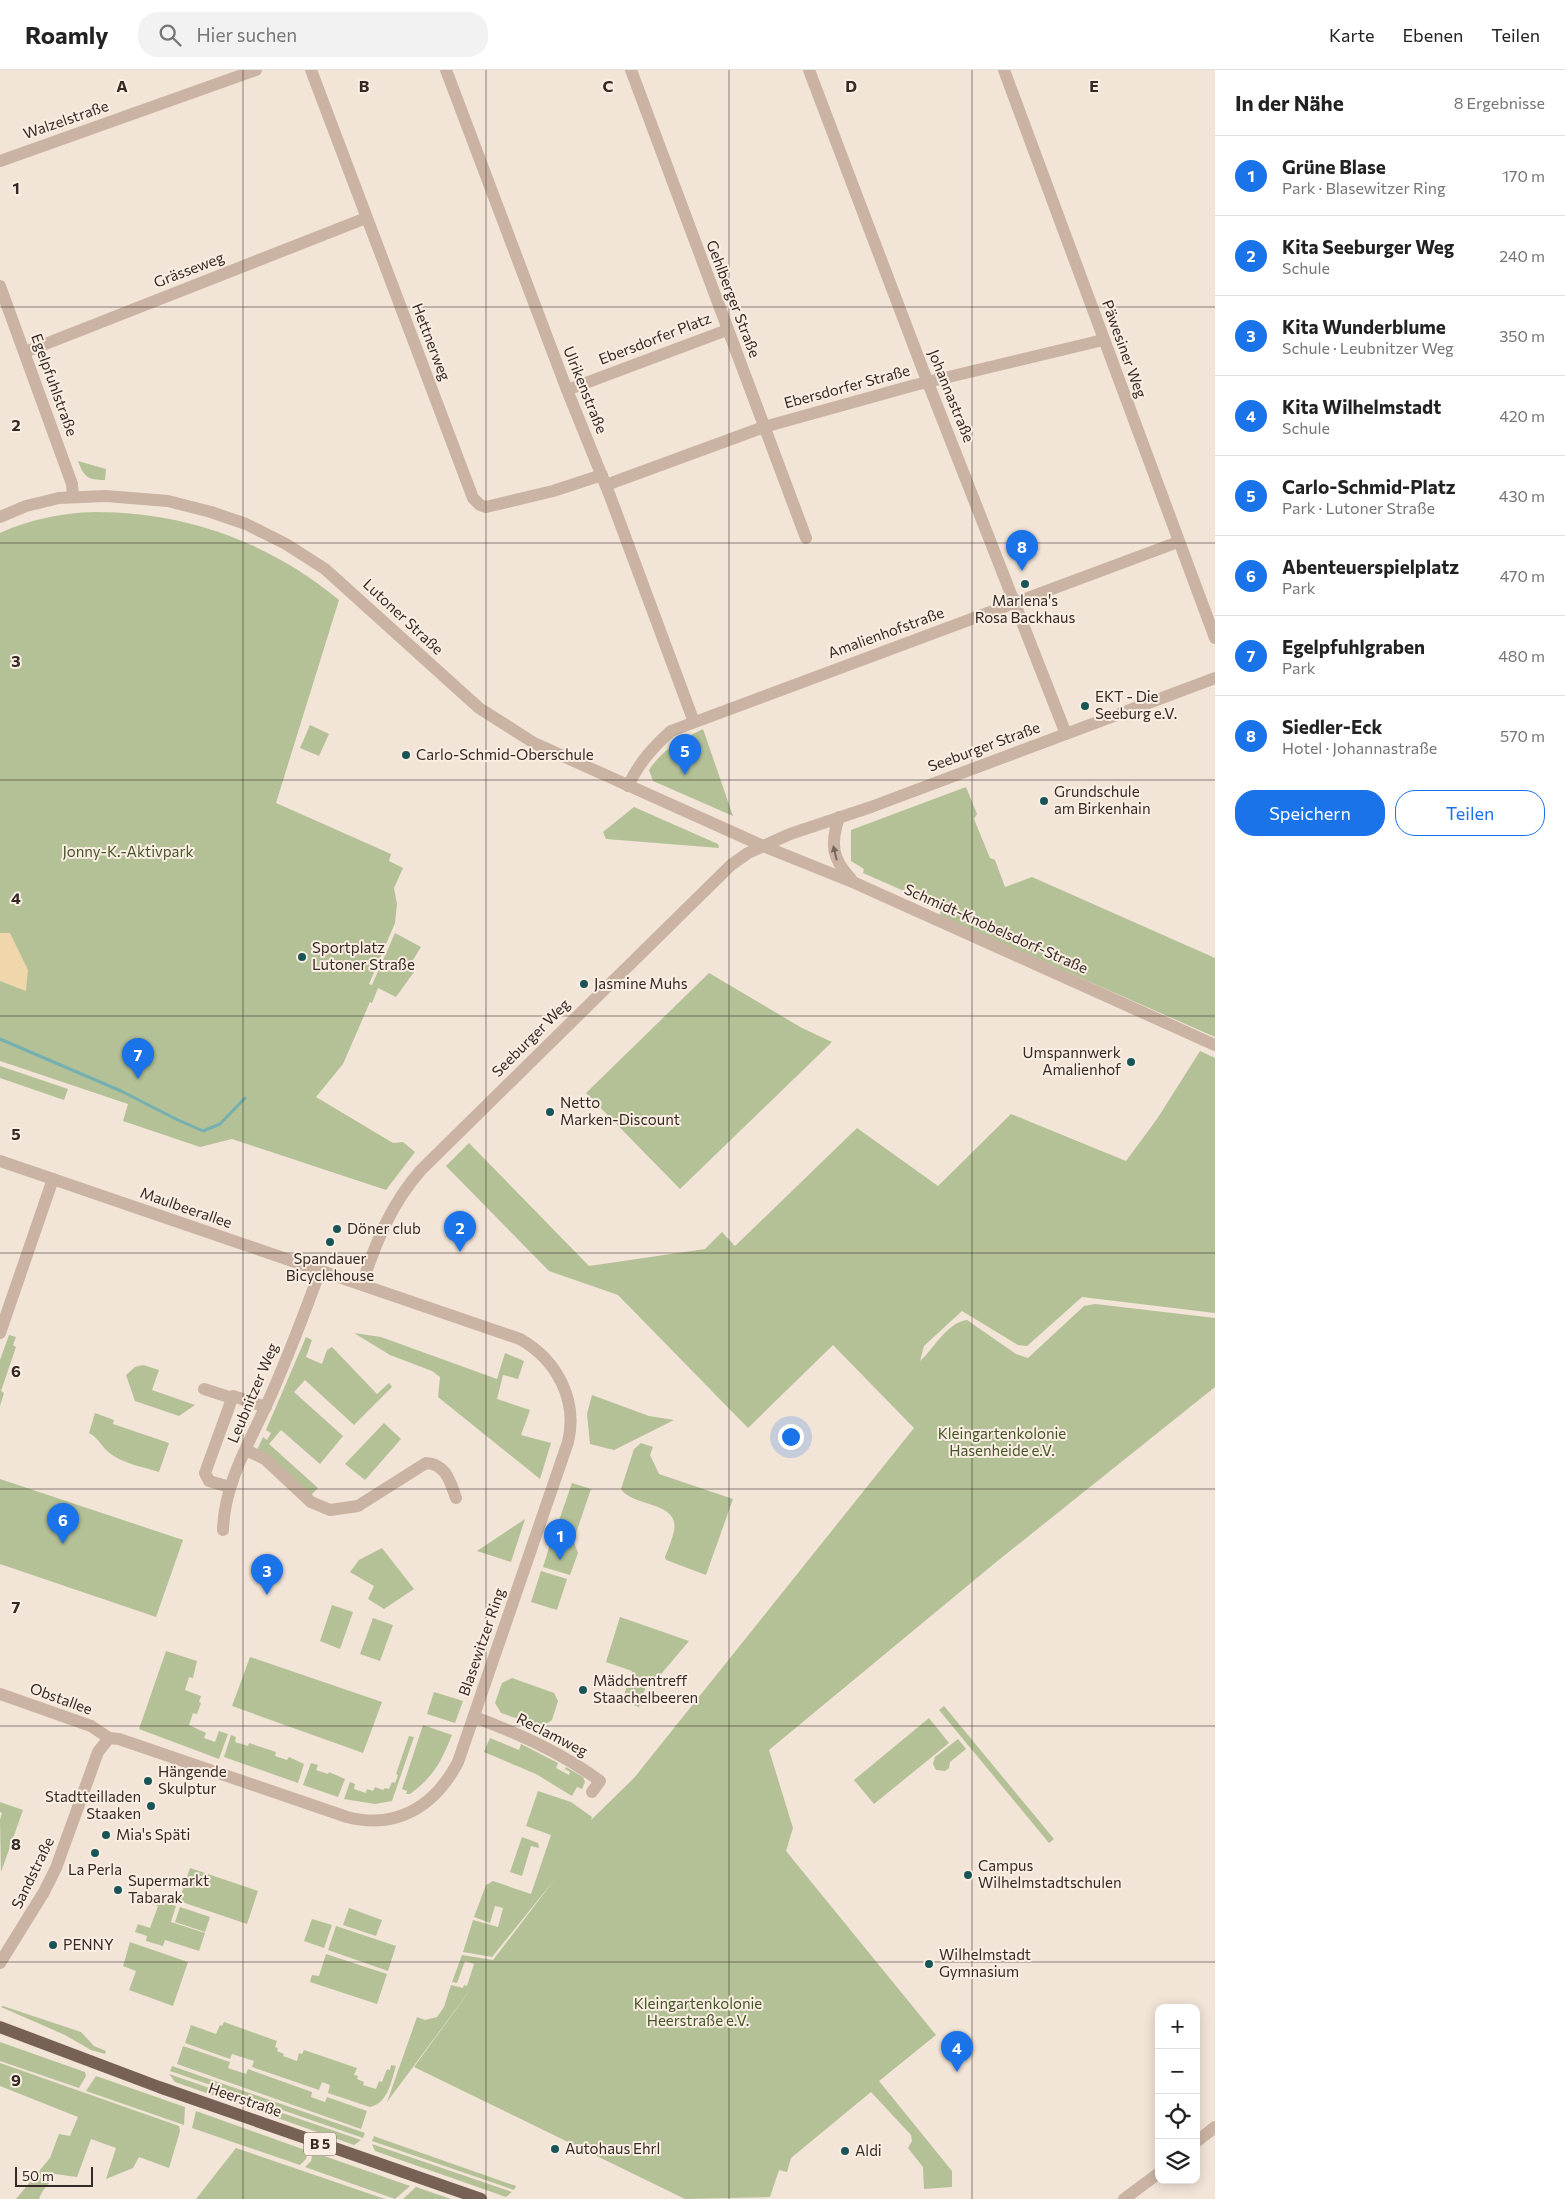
<!DOCTYPE html>
<html lang="de">
<meta charset="utf-8">
<style>
:root{--surface:#fff;--page:#f2f2f2;--text:#222;--muted:#767676;--line:#e0e0e0;--accent:#1a73e8}
body{margin:0;font-family:Commissioner,sans-serif;background:var(--page);color:var(--text)}
.controls{position:absolute;right:15px;bottom:15px;display:grid;overflow:hidden;border-radius:10px;box-shadow:0 2px 12px #0003}
.controls button{width:45px;height:45px;display:grid;place-items:center;padding:0;border:0;border-bottom:1px solid var(--line);background:var(--surface);color:var(--text);font:25px sans-serif}
.scale{position:absolute;left:15px;bottom:12px;width:78px;box-sizing:border-box;padding-left:5px;border:2px solid #352925;border-top:0;font-size:14px;line-height:18px;white-space:nowrap;color:#352925;-webkit-text-stroke:4px #faeee3;paint-order:stroke}
.you{position:absolute;left:790px;top:1366px;width:18px;height:18px;margin:-12px;border:4px solid #fff;border-radius:50%;background:#1a73e8;box-shadow:0 0 0 8px #1a73e833}
.badge{display:grid;place-items:center;width:32px;height:32px;border-radius:50%;background:var(--accent);color:#fff;font-size:16px;font-weight:700}
.pin{position:absolute;translate:-50% -41px;filter:drop-shadow(0 1px 2px #0008)}
.pin::after{content:'';position:absolute;top:26px;width:18px;height:15px;background:inherit;clip-path:polygon(0 0,100% 0,50% 100%)}
.list{margin:0;padding:0;list-style:none}
h2{display:flex;justify-content:space-between;align-items:center;height:65px;margin:0;padding:0 20px;font-size:21px}
h2 small{font-size:16px;font-weight:400;color:var(--muted)}
.list li{display:grid;grid-template-columns:32px 1fr auto;gap:15px;align-items:center;box-sizing:border-box;height:80px;padding:0 20px;border-top:1px solid var(--line)}
.list b{display:block;font-size:19px;white-space:nowrap}
.list p{margin:0;font-size:16px;white-space:nowrap;color:var(--muted)}
.list em{font-size:16px;font-style:normal;color:var(--muted)}
.actions{display:flex;gap:10px;padding:15px 20px}
.actions a{flex:1;padding:11px 0;border:1px solid var(--accent);border-radius:20px;text-align:center;font-size:18px;color:var(--accent)}
.actions .main{background:var(--accent);color:#fff}
.icon{flex:none;width:28px;height:28px;fill:none;stroke:currentColor;stroke-width:2;stroke-linecap:round;stroke-linejoin:round}
.map{position:relative;flex:none;width:1215px;height:2129px;overflow:hidden}
header{display:flex;align-items:center;gap:30px;box-sizing:border-box;height:70px;padding:0 25px;background:var(--surface);border-bottom:1px solid var(--line)}
header strong{font-size:24px}
nav{display:flex;gap:28px;margin-inline-start:auto;font-size:18px}
.search{width:350px;height:45px;background:var(--page);display:flex;align-items:center;gap:12px;box-sizing:border-box;padding:0 18px;border-radius:20px;color:var(--muted);font-size:19px}
main{display:flex}
aside{flex:1;background:var(--surface)}
.map>svg:first-child{display:block}
.green{fill:#b4c197}
.sand{fill:#f0d6ab}
.lines{fill:none;stroke-linecap:round;stroke-linejoin:round}
.stream{stroke:#75afb0;stroke-width:3}
.minor{stroke:#cab3a3;stroke-width:12}
.major{stroke:#776055;stroke-width:12}
.oneway{fill:#78675e}
.grid{fill:none;stroke:#352925;stroke-width:1;stroke-opacity:0.55}
.poi-dot{fill:#195557;stroke:#faeee3;stroke-width:2}
.labels{text-anchor:middle;stroke-width:4;stroke-linejoin:round;paint-order:stroke}
.shield{fill:#faeee3;stroke:#70645e;stroke-width:1}
.shield-label{font-size:14px;font-weight:bold;fill:#352925}
.street-label{font-size:15px;fill:#352925;stroke:#faeee3}
.poi-label{font-size:15px;fill:#352925;stroke:#faeee3;text-anchor:start}
.park-label{font-size:15px;fill:#455428;stroke:#faeee3}
.grid-label{font-size:16px;text-anchor:middle;font-weight:bold;fill:#352925;stroke:#faeee3;stroke-width:4;stroke-linejoin:round;paint-order:stroke}
</style>
<header>
<strong>Roamly</strong>
<div class="search"><svg class="icon" aria-label="search" viewBox="0 0 24 24"><circle cx="10" cy="10" r="6"/><path d="M15 15l6 6"/></svg>Hier suchen</div>
<nav><a>Karte</a><a>Ebenen</a><a>Teilen</a></nav>
</header>
<main>
<div class="map">
<svg width="1215" height="2129" viewBox="0 0 1215 2129">
<rect width="100%" height="100%" fill="#f2e4d7"/>
<!-- green -->
<g class="green">
<path d="M78,391l28,8 -1,11c-18,0 -21,-3 -27,-19z"/>
<path d="M95,442c91,0 174,30 244,88l-63,203 115,51 -2,7 14,7 -9,20 3,16 -2,19 -26,61 3,1 23,-52 26,14 -13,21 6,4 -18,25 -18,-9 -6,15 -2,-1 -27,62 -27,33 77,46 10,-1 12,10 -29,38 -154,-51 -32,8 -77,-26 5,-17 -128,-43v-528c31,-14 61,-20 95,-21z"/>
<polygon points="310,655 329,664 319,686 300,678"/>
<path d="M703,659l30,87 -80,-35 -4,-11c14,-21 31,-30 54,-41z"/>
<polygon points="966,717 977,744 974,749 990,788 995,790 1005,817 1032,807 1215,888 1215,967 940,846 941,835 929,832 863,803 864,799 851,791 851,760"/>
<polygon points="634,737 718,774 719,778 606,769 603,762"/>
<polygon points="709,903 802,958 832,972 680,1119 586,1023"/>
<path d="M1200,981l15,7v255l-133,-16 -55,49 -9,-1 -56,-34 -38,35 -4,15c14,-12 26,-38 47,-41l49,34 12,4 56,-52 11,-2 120,14v69l-220,176 -226,187 24,78 -7,23 150,184 -57,46 73,90v16l-28,2 -1,-22 -15,-19 4,-7 -1,-6 -40,-43 -80,66 -4,14 -8,-2 -9,27 -85,2 -271,-132 65,-89 -92,124 30,-85 8,3 12,-3 7,-10 7,-22 12,3 1,-3 3,1 7,-22 -9,-3 -8,22 -5,-1 10,-27 31,5 62,-81 -63,78 -29,-5 10,-32 25,7 5,-19 -8,-2 -5,17 -16,-6 12,-32 7,-4 38,13 20,-59 -25,-9 12,-35 33,11 21,15 -1,3 43,-42 280,-350 -81,-83 -85,83 -130,-133 -69,-24 -103,-105 23,-23 120,123 116,-17 17,-17 13,14 122,-118 81,58 73,-72 115,47 31,-42z"/>
<polygon points="0,996 68,1019 64,1030 0,1008"/>
<polygon points="354,1263 381,1267 497,1309 505,1283 524,1291 518,1309 503,1305 497,1329 530,1340 521,1365 551,1373 540,1409 438,1327 440,1307 432,1301 390,1285"/>
<polygon points="9,1265 16,1267 13,1275 16,1277 1,1321 4,1323 0,1336 0,1290"/>
<polygon points="306,1267 312,1270 306,1287 322,1294 327,1280 332,1277 377,1324 389,1313 392,1317 354,1355 305,1310 294,1322 343,1366 320,1394 281,1360 269,1374 318,1418 311,1425 257,1380 263,1367 267,1370 271,1363 266,1360"/>
<polygon points="143,1295 159,1300 152,1320 195,1335 179,1346 135,1331 126,1305 135,1297"/>
<polygon points="592,1325 649,1346 674,1350 614,1380 590,1374 587,1344"/>
<path d="M95,1343l19,7 -1,4 56,19 -10,29c-15,-5 -35,-8 -48,-18 -9,-6 -12,-16 -22,-21z"/>
<polygon points="384,1353 401,1369 365,1410 345,1394"/>
<path d="M641,1373l12,4 -3,8 9,19 74,25 -27,76 -40,-15 -1,-3c3,-8 7,-17 9,-26 6,-30 -42,-24 -53,-42l13,-40z"/>
<polygon points="0,1409 183,1470 156,1547 0,1494"/>
<polygon points="572,1413 591,1419 575,1466 556,1459"/>
<polygon points="525,1449 511,1492 477,1481"/>
<polygon points="553,1465 574,1472 578,1483 570,1505 543,1497"/>
<polygon points="382,1478 414,1519 384,1539 368,1529 374,1516 350,1502 359,1490"/>
<polygon points="541,1501 567,1509 557,1540 531,1532"/>
<polygon points="332,1535 353,1542 340,1579 320,1571"/>
<polygon points="620,1547 689,1571 657,1609 649,1607 639,1637 622,1631 632,1601 606,1592"/>
<polygon points="373,1548 393,1555 380,1591 360,1584"/>
<polygon points="166,1581 197,1591 193,1608 189,1607 185,1620 201,1626 199,1632 201,1633 197,1644 193,1643 189,1655 206,1663 204,1668 215,1672 219,1661 228,1664 219,1689 139,1659"/>
<polygon points="250,1587 382,1632 363,1683 232,1636"/>
<polygon points="512,1608 554,1623 558,1631 552,1650 542,1657 501,1643 495,1633 502,1613"/>
<polygon points="434,1622 463,1631 455,1653 427,1644"/>
<polygon points="944,1636 1054,1769 1049,1773 939,1640"/>
<polygon points="929,1648 949,1673 874,1734 854,1710"/>
<path d="M423,1655l29,10c-11,27 -18,41 -42,59h-4l1,-3 -5,-2z"/>
<polygon points="231,1665 236,1667 235,1672 248,1676 249,1673 276,1682 275,1686 287,1690 289,1687 304,1694 298,1713 224,1687"/>
<polygon points="409,1666 414,1667 392,1731 375,1734 344,1729 350,1712 355,1714 354,1719 366,1723 367,1719 373,1721 375,1717 383,1720 385,1718 389,1719 392,1712 395,1713 398,1705 396,1704"/>
<polygon points="490,1668 519,1680 521,1674 558,1693 556,1698 569,1705 570,1702 565,1699 566,1697 583,1707 585,1712 582,1719 577,1717 572,1726 536,1704 484,1682"/>
<polygon points="958,1669 966,1679 950,1692 949,1698 945,1701 936,1700 933,1694 935,1687"/>
<polygon points="311,1693 318,1695 316,1700 328,1704 329,1702 345,1709 338,1727 303,1715"/>
<polygon points="0,1732 23,1740 1,1802 0,1750 2,1743 0,1742"/>
<polygon points="522,1767 538,1773 539,1778 531,1776 522,1806 510,1802"/>
<polygon points="190,1798 258,1821 247,1854 179,1831"/>
<polygon points="148,1827 176,1836 171,1852 205,1863 199,1881 165,1870 163,1876 146,1871 147,1866 135,1862 138,1854 150,1858 158,1836 146,1832"/>
<polygon points="180,1837 210,1847 205,1862 175,1852"/>
<polygon points="349,1838 382,1850 376,1866 343,1855"/>
<polygon points="312,1849 332,1855 324,1878 304,1871"/>
<polygon points="336,1856 396,1876 388,1901 328,1880"/>
<polygon points="130,1872 188,1892 173,1936 129,1920 136,1901 123,1896"/>
<polygon points="326,1884 387,1904 377,1934 310,1912 312,1905 319,1906"/>
<polygon points="3,1936 81,1962 94,1976 106,1981 105,1984 91,1980 65,1965 1,1937"/>
<path d="M224,1952l53,19 -2,6 3,1 -1,3 7,3 -1,2 14,5 2,-8 3,1 2,-4 53,18 -3,7 4,1 -1,3 7,3 -1,3 13,4 3,-8 3,1 5,-13 3,1 1,-5 5,1c-5,16 -8,37 -26,41l-42,-14 2,-8 -8,-3 -3,8 -67,-23 2,-6 -22,-7 -2,5 -45,-16 6,-18 25,9 4,-9 2,1z"/>
<polygon points="0,1972 85,2002 86,2006 79,2018 0,1991"/>
<polygon points="183,1976 230,1992 228,1998 246,2004 248,1999 312,2022 311,2027 325,2032 327,2027 367,2041 361,2059 177,1994"/>
<path d="M0,1993l179,63 1,5 -11,37 -30,-11 -6,11 -27,11 10,-31 -25,-9 -14,38 -22,-3c-5,10 -13,15 -16,25h-23l34,-41 9,-24 11,2 8,-19 -78,-31z"/>
<polygon points="172,1996 365,2063 363,2068 170,2001"/>
<polygon points="169,2004 361,2070 354,2075 175,2012"/>
<polygon points="96,2006 185,2037 184,2055 86,2021"/>
<polygon points="196,2041 308,2081 306,2089 300,2095 192,2058"/>
<polygon points="374,2066 379,2068 516,2116 514,2120 372,2071"/>
<polygon points="372,2074 512,2122 506,2127 375,2081"/>
<polygon points="236,2078 385,2129 196,2129"/>
<polygon points="313,2082 410,2116 395,2129 305,2097 311,2091"/>
<polygon points="416,2117 451,2129 403,2129"/>
</g>
<!-- sand -->
<polygon class="sand" points="0,863 10,863 28,900 26,921 0,911"/>
<g class="lines">
<!-- stream -->
<polyline class="stream" points="0,969 121,1021 178,1050 203,1061 220,1054 245,1028"/>
<!-- minor -->
<g class="minor">
<polyline points="311,0 473,428 480,435 486,437 553,421 602,405"/>
<polyline points="446,0 567,320 610,426 694,652"/>
<polyline points="631,0 806,468"/>
<polyline points="809,0 923,300 1066,664"/>
<polyline points="1004,0 1215,568"/>
<polyline points="0,91 256,0"/>
<polyline points="0,216 72,414 73,426"/>
<polyline points="25,282 366,148"/>
<polyline points="567,320 727,260"/>
<polyline points="606,415 764,357 915,315 1103,270"/>
<polyline points="0,447 26,436 59,428 106,426 168,431 211,442 246,454 286,474 325,499 479,638 534,673 763,776 855,813 1215,975"/>
<path d="M628,716c11,-23 24,-38 43,-55l507,-189"/>
<path d="M839,747c-9,27 -7,42 12,62"/>
<path d="M0,1091l520,178c37,21 58,61 48,103l-110,320c-23,44 -61,68 -111,55l-228,-78 -10,-1 -18,-12 -91,-32"/>
<path d="M362,1214c14,-42 29,-80 59,-114l310,-305 17,-12 42,-19 81,-27 344,-129"/>
<polyline points="0,1263 53,1109"/>
<polyline points="204,1319 232,1328"/>
<path d="M246,1380l19,9 46,43 19,8 28,-4 68,-43c20,1 24,18 30,35"/>
<polyline points="230,1417 209,1411 205,1403 233,1326 266,1337"/>
<path d="M223,1460c1,-48 29,-92 48,-135 18,-41 34,-83 49,-124"/>
<path d="M474,1647c44,16 88,36 126,64l-8,11"/>
<polyline points="0,1893 44,1822 56,1798 98,1682 109,1668"/>
<polyline points="1196,2072 1215,2057"/>
<polyline points="1124,2129 1159,2103"/>
</g>
<!-- major -->
<polyline class="major" points="0,1957 159,2017 481,2129"/>
</g>
<!-- one-way arrows -->
<defs><path id="oneway-solid" d="M-6-.8H1V-3.2L6.5 0L1 3.2V.8H-6Z" transform="scale(1.25)"/></defs>
<use class="oneway" href="#oneway-solid" transform="translate(835 783) rotate(-104)"/>
<!-- grid -->
<path class="grid" d="M243,0v2129M486,0v2129M729,0v2129M972,0v2129M0,237h1215M0,473h1215M0,710h1215M0,946h1215M0,1183h1215M0,1419h1215M0,1656h1215M0,1892h1215"/>
<!-- markers -->
<g class="poi-dot">
<circle cx="1025" cy="514" r="5"/>
<circle cx="1085" cy="636" r="5"/>
<circle cx="406" cy="685" r="5"/>
<circle cx="1044" cy="731" r="5"/>
<circle cx="302" cy="887" r="5"/>
<circle cx="584" cy="914" r="5"/>
<circle cx="1131" cy="992" r="5"/>
<circle cx="550" cy="1042" r="5"/>
<circle cx="337" cy="1159" r="5"/>
<circle cx="330" cy="1172" r="5"/>
<circle cx="583" cy="1620" r="5"/>
<circle cx="148" cy="1711" r="5"/>
<circle cx="151" cy="1736" r="5"/>
<circle cx="106" cy="1765" r="5"/>
<circle cx="95" cy="1783" r="5"/>
<circle cx="968" cy="1805" r="5"/>
<circle cx="118" cy="1820" r="5"/>
<circle cx="53" cy="1875" r="5"/>
<circle cx="929" cy="1894" r="5"/>
<circle cx="555" cy="2079" r="5"/>
<circle cx="845" cy="2081" r="5"/>
</g>
<g class="labels">
<!-- shield labels -->
<rect class="shield" x="304" y="2062.5" width="32" height="23" rx="4"/>
<g class="shield-label">
<text x="320" y="2079">B 5</text>
</g>
<!-- street labels -->
<g class="street-label">
<text transform="translate(66 50) rotate(-19)" y="5">Walzelstraße</text>
<text transform="translate(189 200) rotate(-21)" y="5">Grässeweg</text>
<text transform="translate(733 229) rotate(69)" y="5">Gehlberger Straße</text>
<text transform="translate(655 269) rotate(-21)" y="5">Ebersdorfer Platz</text>
<text transform="translate(431 272) rotate(69)" y="5">Hettnerweg</text>
<text transform="translate(1124 279) rotate(70)" y="5">Päwesiner Weg</text>
<text transform="translate(54 315) rotate(70)" y="5">Egelpfuhlstraße</text>
<text transform="translate(847 317) rotate(-15)" y="5">Ebersdorfer Straße</text>
<text transform="translate(585 320) rotate(68)" y="5">Ulrikenstraße</text>
<text transform="translate(951 326) rotate(68)" y="5">Johannastraße</text>
<text transform="translate(403 547) rotate(43)" y="5">Lutoner Straße</text>
<text transform="translate(886 563) rotate(-20)" y="5">Amalienhofstraße</text>
<text transform="translate(984 677) rotate(-20)" y="5">Seeburger Straße</text>
<text transform="translate(996 859) rotate(24)" y="5">Schmidt-Knobelsdorf-Straße</text>
<text transform="translate(531 968) rotate(-45)" y="5">Seeburger Weg</text>
<text transform="translate(186 1138) rotate(19)" y="5">Maulbeerallee</text>
<text transform="translate(253 1323) rotate(-67)" y="5">Leubnitzer Weg</text>
<text transform="translate(482 1572) rotate(-71)" y="5">Blasewitzer Ring</text>
<text transform="translate(61 1629) rotate(20)" y="5">Obstallee</text>
<text transform="translate(552 1665) rotate(27)" y="5">Reclamweg</text>
<text transform="translate(33 1803) rotate(-64)" y="5">Sandstraße</text>
<text transform="translate(245 2030) rotate(19)" y="5">Heerstraße</text>
</g>
<!-- poi labels -->
<g class="poi-label">
<text x="1025" y="536" text-anchor="middle">Marlena's<tspan x="1025" dy="17">Rosa Backhaus</tspan></text>
<text x="1095" y="632">EKT - Die<tspan x="1095" dy="17">Seeburg e.V.</tspan></text>
<text x="416" y="690">Carlo-Schmid-Oberschule</text>
<text x="1054" y="727">Grundschule<tspan x="1054" dy="17">am Birkenhain</tspan></text>
<text x="312" y="883">Sportplatz<tspan x="312" dy="17">Lutoner Straße</tspan></text>
<text x="594" y="919">Jasmine Muhs</text>
<text x="1121" y="988" text-anchor="end">Umspannwerk<tspan x="1121" dy="17">Amalienhof</tspan></text>
<text x="560" y="1038">Netto<tspan x="560" dy="17">Marken-Discount</tspan></text>
<text x="347" y="1164">Döner club</text>
<text x="330" y="1194" text-anchor="middle">Spandauer<tspan x="330" dy="17">Bicyclehouse</tspan></text>
<text x="593" y="1616">Mädchentreff<tspan x="593" dy="17">Staachelbeeren</tspan></text>
<text x="158" y="1707">Hängende<tspan x="158" dy="17">Skulptur</tspan></text>
<text x="141" y="1732" text-anchor="end">Stadtteilladen<tspan x="141" dy="17">Staaken</tspan></text>
<text x="116" y="1770">Mia's Späti</text>
<text x="978" y="1801">Campus<tspan x="978" dy="17">Wilhelmstadtschulen</tspan></text>
<text x="95" y="1805" text-anchor="middle">La Perla</text>
<text x="128" y="1816">Supermarkt<tspan x="128" dy="17">Tabarak</tspan></text>
<text x="63" y="1880">PENNY</text>
<text x="939" y="1890">Wilhelmstadt<tspan x="939" dy="17">Gymnasium</tspan></text>
<text x="565" y="2084">Autohaus Ehrl</text>
<text x="855" y="2086">Aldi</text>
</g>
<!-- park labels -->
<g class="park-label">
<text x="128" y="787">Jonny-K.-Aktivpark</text>
<text x="1002" y="1369">Kleingartenkolonie<tspan x="1002" dy="17">Hasenheide e.V.</tspan></text>
<text x="698" y="1939">Kleingartenkolonie<tspan x="698" dy="17">Heerstraße e.V.</tspan></text>
</g>
</g>
<g class="grid-label">
<text x="122" y="22">A</text>
<text x="364" y="22">B</text>
<text x="608" y="22">C</text>
<text x="851" y="22">D</text>
<text x="1094" y="22">E</text>
<text x="16" y="124">1</text>
<text x="16" y="361">2</text>
<text x="16" y="597">3</text>
<text x="16" y="834">4</text>
<text x="16" y="1070">5</text>
<text x="16" y="1307">6</text>
<text x="16" y="1543">7</text>
<text x="16" y="1780">8</text>
<text x="16" y="2016">9</text>
</g>
</svg>
<div class="controls">
<button>+</button>
<button>−</button>
<button><svg class="icon" aria-label="locate" viewBox="0 0 24 24"><circle cx="12" cy="12" r="6"/><path d="M12 2v4M12 18v4M2 12h4M18 12h4"/></svg></button>
<button><svg class="icon" aria-label="layers" viewBox="0 0 24 24"><path d="M12 4l9 5-9 5-9-5zM3 14l9 5 9-5"/></svg></button>
</div>
<div class="scale">50 m</div>
<div class="you"></div>
<div class="pin badge" style="left:560px;top:1490px">1</div>
<div class="pin badge" style="left:460px;top:1182px">2</div>
<div class="pin badge" style="left:267px;top:1525px">3</div>
<div class="pin badge" style="left:957px;top:2002px">4</div>
<div class="pin badge" style="left:685px;top:705px">5</div>
<div class="pin badge" style="left:63px;top:1474px">6</div>
<div class="pin badge" style="left:138px;top:1009px">7</div>
<div class="pin badge" style="left:1022px;top:501px">8</div>
</div>
<aside>
<h2>In der Nähe<small>8 Ergebnisse</small></h2>
<ul class="list">
<li><span class="badge">1</span><div><b>Grüne Blase</b><p>Park · Blasewitzer Ring</p></div><em>170 m</em></li>
<li><span class="badge">2</span><div><b>Kita Seeburger Weg</b><p>Schule</p></div><em>240 m</em></li>
<li><span class="badge">3</span><div><b>Kita Wunderblume</b><p>Schule · Leubnitzer Weg</p></div><em>350 m</em></li>
<li><span class="badge">4</span><div><b>Kita Wilhelmstadt</b><p>Schule</p></div><em>420 m</em></li>
<li><span class="badge">5</span><div><b>Carlo-Schmid-Platz</b><p>Park · Lutoner Straße</p></div><em>430 m</em></li>
<li><span class="badge">6</span><div><b>Abenteuerspielplatz</b><p>Park</p></div><em>470 m</em></li>
<li><span class="badge">7</span><div><b>Egelpfuhlgraben</b><p>Park</p></div><em>480 m</em></li>
<li><span class="badge">8</span><div><b>Siedler-Eck</b><p>Hotel · Johannastraße</p></div><em>570 m</em></li>
</ul>
<div class="actions"><a class="main">Speichern</a><a>Teilen</a></div>
</aside>
</main>
